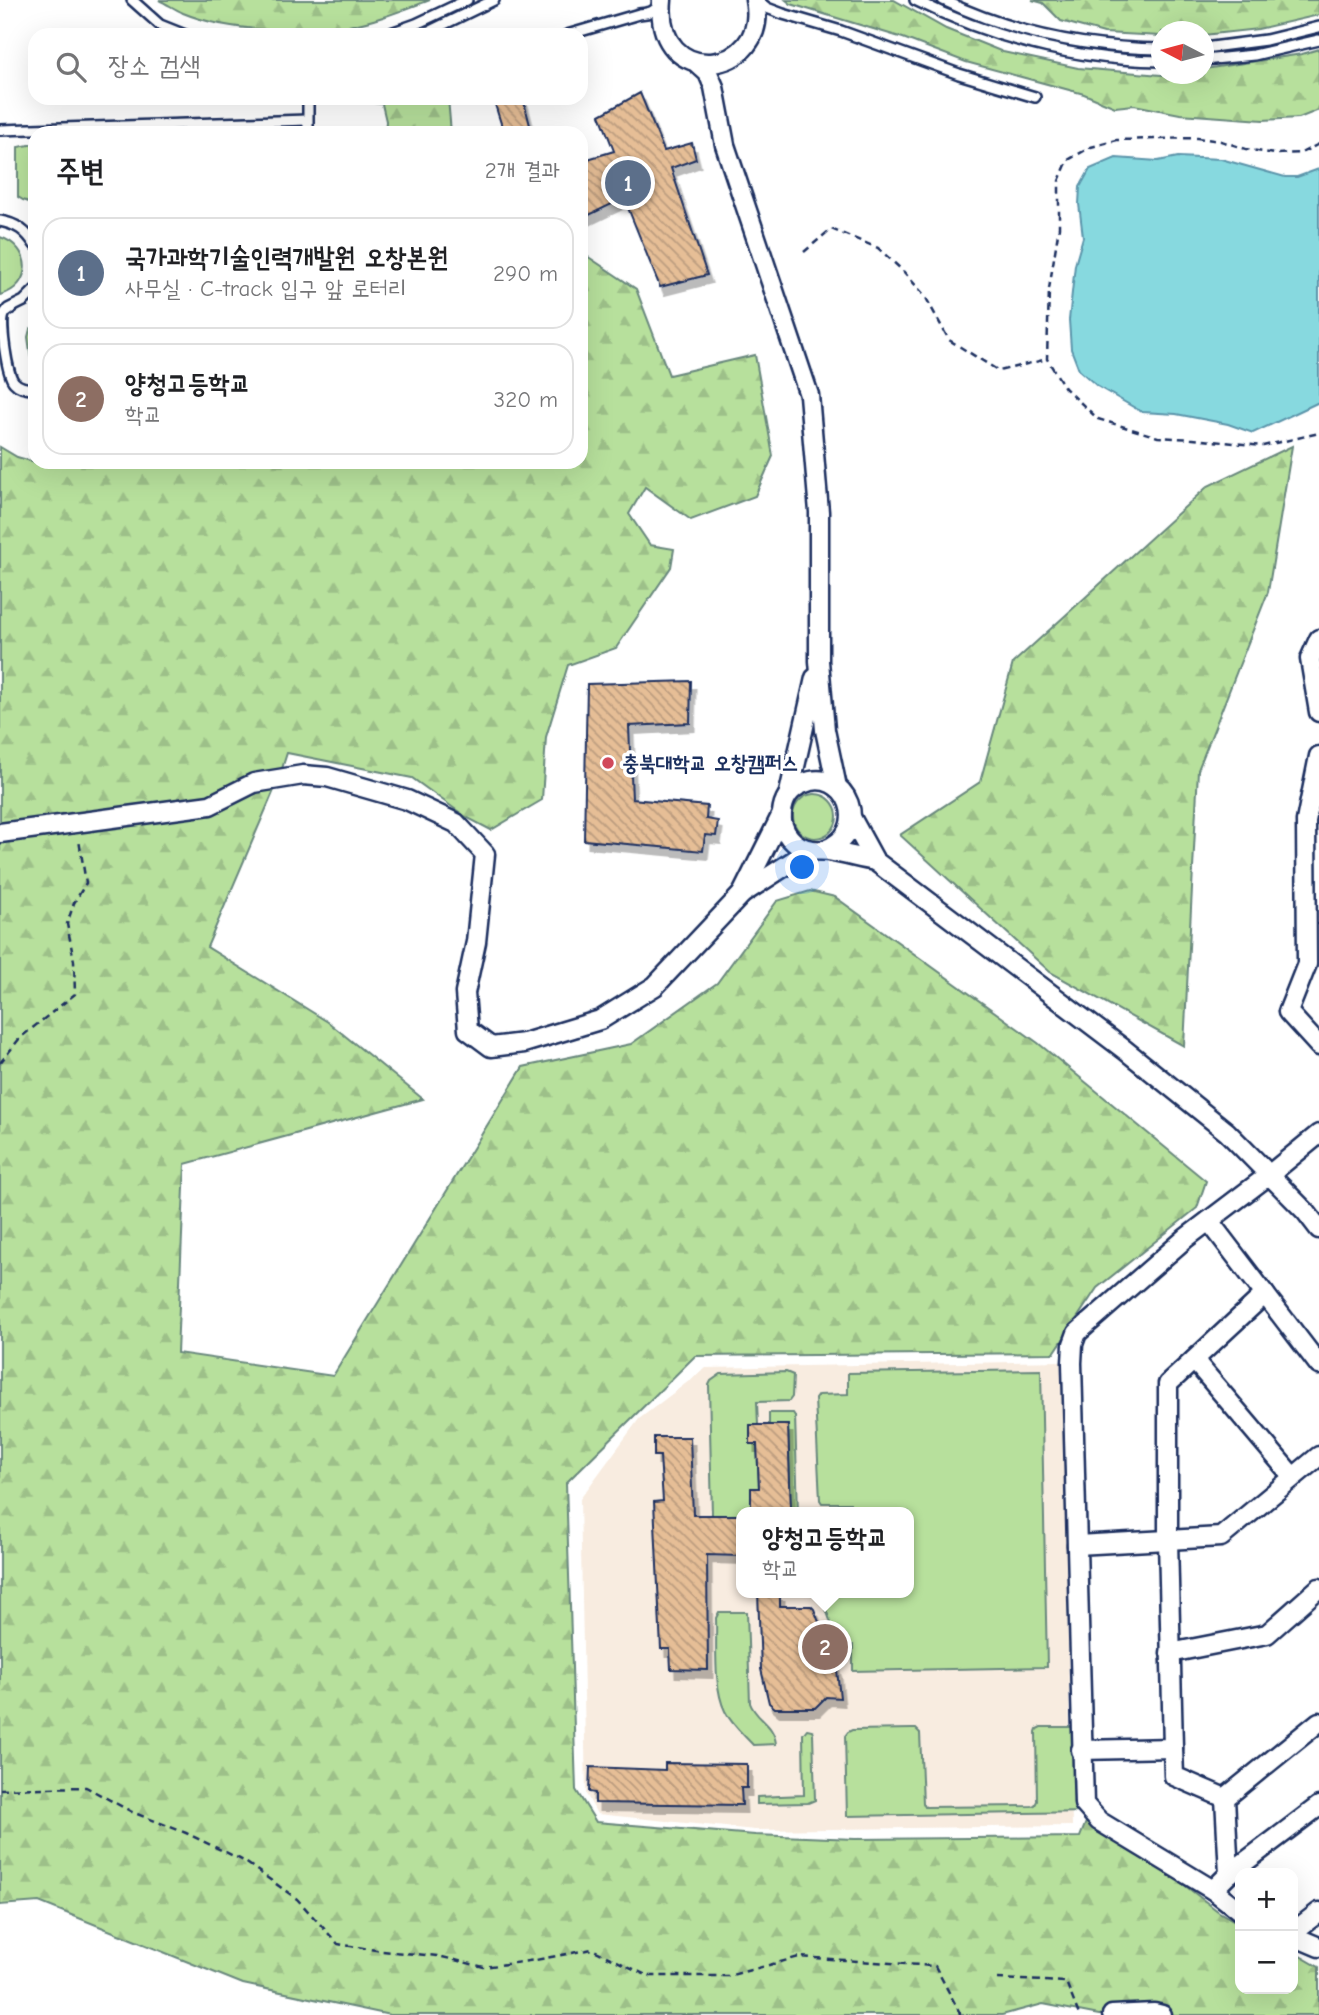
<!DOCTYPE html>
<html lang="ko">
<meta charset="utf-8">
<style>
:root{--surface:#fff;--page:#f2f2f2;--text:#202124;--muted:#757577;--line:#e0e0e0;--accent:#2563eb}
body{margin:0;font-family:"Comic Neue","Poor Story",sans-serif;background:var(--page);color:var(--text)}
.controls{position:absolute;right:21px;bottom:21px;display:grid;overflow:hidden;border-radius:14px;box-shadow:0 7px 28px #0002}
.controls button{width:63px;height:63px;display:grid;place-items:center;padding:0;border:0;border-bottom:2px solid var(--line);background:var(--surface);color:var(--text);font:35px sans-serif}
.compass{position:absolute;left:1151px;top:21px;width:63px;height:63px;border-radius:50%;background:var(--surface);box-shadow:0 7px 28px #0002;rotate:276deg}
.you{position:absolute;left:803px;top:868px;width:24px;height:24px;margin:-18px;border:5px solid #fff;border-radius:50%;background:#1a73e8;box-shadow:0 0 0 10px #1a73e833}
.badge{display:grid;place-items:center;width:46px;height:46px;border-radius:50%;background:var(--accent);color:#fff;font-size:23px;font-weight:700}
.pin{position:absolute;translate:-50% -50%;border:4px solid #fff;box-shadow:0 2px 7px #0006}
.popup{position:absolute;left:736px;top:1507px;width:178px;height:91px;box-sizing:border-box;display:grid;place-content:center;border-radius:14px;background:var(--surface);filter:drop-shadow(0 2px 5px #0005);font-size:23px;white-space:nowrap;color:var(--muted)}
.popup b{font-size:26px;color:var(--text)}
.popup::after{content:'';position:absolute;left:50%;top:100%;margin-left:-14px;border:14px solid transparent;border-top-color:var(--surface)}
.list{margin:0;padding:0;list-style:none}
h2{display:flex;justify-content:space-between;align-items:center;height:91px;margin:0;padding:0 28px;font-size:30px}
h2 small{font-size:23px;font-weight:400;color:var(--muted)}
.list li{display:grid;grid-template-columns:46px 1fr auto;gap:21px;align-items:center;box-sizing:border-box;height:112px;margin:0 14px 14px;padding:0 14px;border:2px solid var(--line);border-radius:21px}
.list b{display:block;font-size:26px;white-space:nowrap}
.list p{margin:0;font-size:23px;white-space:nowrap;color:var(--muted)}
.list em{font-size:23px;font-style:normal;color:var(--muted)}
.icon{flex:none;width:38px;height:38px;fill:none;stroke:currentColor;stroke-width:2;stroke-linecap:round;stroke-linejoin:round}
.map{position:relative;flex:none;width:1319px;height:2015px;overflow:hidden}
.search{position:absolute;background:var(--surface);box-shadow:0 7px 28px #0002;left:28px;top:28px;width:560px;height:77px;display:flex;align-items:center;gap:18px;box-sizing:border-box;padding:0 24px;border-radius:21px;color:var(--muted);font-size:26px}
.panel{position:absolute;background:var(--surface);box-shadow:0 7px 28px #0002;left:28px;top:126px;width:560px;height:343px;border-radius:21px}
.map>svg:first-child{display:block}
.built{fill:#f8ece0;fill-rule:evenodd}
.grass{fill:#b7e09c;stroke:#69887d;stroke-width:2}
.forest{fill:url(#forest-firs);stroke:#69887d;stroke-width:2}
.water{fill:#87d9df;stroke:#5c95ab;stroke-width:2}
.building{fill:url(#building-back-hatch);stroke:#1b2f5e;stroke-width:2;filter:url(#shadow)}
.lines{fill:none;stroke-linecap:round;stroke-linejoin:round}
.service-casing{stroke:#1b2f5e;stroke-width:14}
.minor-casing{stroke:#1b2f5e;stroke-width:23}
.path{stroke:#1b2f5e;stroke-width:2.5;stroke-dasharray:7 5;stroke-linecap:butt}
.service{stroke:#fff;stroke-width:9}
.minor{stroke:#fff;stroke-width:18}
.poi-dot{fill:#d1495b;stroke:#fff;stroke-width:2.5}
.labels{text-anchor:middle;stroke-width:7;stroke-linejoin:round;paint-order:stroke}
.poi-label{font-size:21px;font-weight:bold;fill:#1b2f5e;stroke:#fff;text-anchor:start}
</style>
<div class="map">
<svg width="1319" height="2015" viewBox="0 0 1319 2015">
<defs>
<pattern id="forest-firs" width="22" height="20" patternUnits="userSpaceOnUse" patternTransform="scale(1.75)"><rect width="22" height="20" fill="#b7e09c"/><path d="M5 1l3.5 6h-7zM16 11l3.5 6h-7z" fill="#9dc089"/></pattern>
<pattern id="building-back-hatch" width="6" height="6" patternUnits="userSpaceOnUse" patternTransform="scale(1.75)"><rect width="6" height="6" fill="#e6be96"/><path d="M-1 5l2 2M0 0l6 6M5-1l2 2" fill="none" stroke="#ba9b7e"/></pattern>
<filter id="shadow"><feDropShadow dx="4.5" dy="8" stdDeviation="0" flood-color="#0004"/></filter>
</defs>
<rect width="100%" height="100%" fill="#fff"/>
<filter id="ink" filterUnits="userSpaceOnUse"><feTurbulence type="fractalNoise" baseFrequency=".0143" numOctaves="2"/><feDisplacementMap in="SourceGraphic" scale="14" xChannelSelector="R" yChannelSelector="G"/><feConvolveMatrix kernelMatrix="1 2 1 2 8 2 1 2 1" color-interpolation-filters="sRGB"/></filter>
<g filter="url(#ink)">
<!-- built -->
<path class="built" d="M1062,1361l10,465 -317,4 -158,-16 -11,-20 -6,-295 59,-80 67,-51zM741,1512h168v81h-168z"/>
<!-- grass -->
<g class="grass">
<polygon points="35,144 35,204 23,200 18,197 18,147"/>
<path d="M0,237c32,10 34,49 0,58z"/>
<polygon points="35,326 35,369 32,366 28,337 30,329"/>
<circle cx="815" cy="816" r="22"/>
<polygon points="1041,1370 1047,1667 853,1671 853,1645 839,1645 823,1601 823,1593 909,1593 909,1512 850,1512 850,1503 822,1503 820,1500 815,1399 818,1395 848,1394 848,1373"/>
<polygon points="786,1372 793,1375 792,1397 789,1401 757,1402 758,1425 750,1425 750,1444 757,1444 759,1488 751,1489 751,1512 741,1512 741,1515 712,1515 709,1385 711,1381 721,1374"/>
<polygon points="769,1413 793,1413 795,1416 798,1512 791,1512 788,1425 769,1425"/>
<path d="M719,1612h28l3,91c6,17 24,20 26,41l-23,1c-9,-10 -22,-21 -28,-34 -12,-24 -8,-66 -9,-93z"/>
<polygon points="1041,1727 1081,1727 1090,1812 847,1816 845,1736 848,1732 852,1730 912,1729 916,1729 920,1733 923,1803 925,1807 1032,1806 1035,1805 1037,1801 1036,1732 1037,1729"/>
<polygon points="807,1729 812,1730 813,1733 815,1800 808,1803 757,1804 757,1797 804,1795 803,1734"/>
</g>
<!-- forest -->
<g class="forest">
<path d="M159,0h271c-27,10 -54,21 -82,26 -49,8 -119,6 -165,-13 -8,-4 -16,-9 -24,-13z"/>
<polygon points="786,0 894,0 946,29 1003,52 1078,68 1161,75 1204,74 1204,69 1302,54 1319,49 1319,110 1299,118 1263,120 1180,114 1134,105 1115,107 1084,94 966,62 903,38 791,4"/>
<polygon points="1032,0 1319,0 1319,15 1258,29 1204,35 1204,32 1162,32 1161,36 1104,33 1061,21 1043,3"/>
<polygon points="343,98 448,98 451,133 385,133 386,121 382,104 357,101 345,101"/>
<polygon points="581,252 636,289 669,375 755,355 773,456 755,496 691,520 645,487 629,514 650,545 674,549 671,567 616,648 568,665 546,737 542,800 491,830 466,817 412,778 287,753 278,781 207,947 328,1022 423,1099 185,1164 177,1353 333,1376 523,1067 631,1044 717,983 777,901 810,891 835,897 1038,1043 1206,1181 1197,1208 1097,1288 1054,1353 695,1356 566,1483 576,1790 596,1822 755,1835 855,1839 1080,1837 1090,1812 1219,1912 1240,1924 1240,1989 1293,1989 1293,1952 1319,1967 1319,2015 1099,2015 1043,2004 1002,2015 390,2015 243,1984 39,1902 0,1905 0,447 17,457 35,462 581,462"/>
<polygon points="1292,446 1268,592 1198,770 1184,1046 1050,972 900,835 980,782 1013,663 1208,486"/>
</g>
<!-- water -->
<polygon class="water" points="1178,157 1221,159 1285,177 1297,177 1319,169 1319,402 1253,433 1228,424 1176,414 1142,412 1097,386 1079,370 1071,349 1069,320 1075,265 1083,237 1079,204 1080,187 1090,169 1116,158 1158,161"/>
<!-- building -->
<g class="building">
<polygon points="640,93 664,151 692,143 696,159 671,168 707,275 660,287 624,198 581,219 581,161 614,151 600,115"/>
<polygon points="493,98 523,98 532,133 504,133"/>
<polygon points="691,681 690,723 629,726 632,799 707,806 706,819 718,821 716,836 705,835 703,851 584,840 587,684"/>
<polygon points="750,1425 788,1425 791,1512 751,1512 751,1488 759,1488 757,1444 750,1444"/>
<polygon points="654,1437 690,1437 693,1515 741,1515 741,1556 707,1555 708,1670 671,1669 670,1649 661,1649 654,1502 663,1501 660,1456 654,1456"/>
<polygon points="758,1593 780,1593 780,1606 811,1606 814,1609 837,1670 840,1698 826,1697 815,1708 775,1708 769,1703 761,1669"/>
<polygon points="665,1763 747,1764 747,1788 741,1788 742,1805 595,1803 595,1793 589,1792 590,1767 665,1770"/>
</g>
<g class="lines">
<defs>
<g id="service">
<polyline points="132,0 160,25 185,35"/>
<polyline points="757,0 767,8 783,14 841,31 959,74 1035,97"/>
<path d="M915,0c78,39 159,60 247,61"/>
<path d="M943,0c69,33 142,48 219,49"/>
<polyline points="385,35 416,24 467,0"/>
<polyline points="402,35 430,31 494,0"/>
<path d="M567,35l72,-21c9,-1 15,-1 21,-10"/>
<polyline points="1204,48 1266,40 1319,27"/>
<polyline points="1204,60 1254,55 1319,40"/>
<polyline points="308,98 308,133"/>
<polyline points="0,130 307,120"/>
<path d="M0,221c17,3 26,10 35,24"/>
<path d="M13,307c-4,3 -7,3 -9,8 -4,9 3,60 10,67 5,6 13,7 21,7"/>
<polyline points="8,309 24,301 35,290"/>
</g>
<g id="minor">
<path d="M662,0c-9,91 109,77 93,0"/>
<polyline points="697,63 708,73 714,87 725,145 809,395 819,512 819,661 825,730 837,787"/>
<polyline points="1319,639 1310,659 1319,712"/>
<polyline points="1319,756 1306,821 1307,964 1288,1012 1319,1046"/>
<polyline points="789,793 815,678"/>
<polyline points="852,819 875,861 1125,1050 1227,1132 1306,1212 1319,1229"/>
<polyline points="0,833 210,805 254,783 303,775 327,777 407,800 456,823 485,854 476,942 465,993 468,1030 491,1047 524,1043 600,1020 655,986 742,894 810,850"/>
<path d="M824,850c50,-17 23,-86 -22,-66 -12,5 -19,16 -20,29 -2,18 12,35 30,37 6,1 11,0 16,1 16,3 32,7 47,10"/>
<polyline points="742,894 781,816"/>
<polyline points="1319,1134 1269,1175 1186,1238 1077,1333 1073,1344 1072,1363 1084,1804 1099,1821 1213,1890 1229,1874 1319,1806"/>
<polyline points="1209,1221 1319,1365"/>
<polyline points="1194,1360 1293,1477"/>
<polyline points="1077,1545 1221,1537 1319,1456"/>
<polyline points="1170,1653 1267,1634 1319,1588"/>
<polyline points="1173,1748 1168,1540 1168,1384 1265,1294"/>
<polyline points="1081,1750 1173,1748 1174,1776 1225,1798"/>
<polyline points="1229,1874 1225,1798 1319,1722"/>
<polyline points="1213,1890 1240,1911"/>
<polyline points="1293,1932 1319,1912"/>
<polyline points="1293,1936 1319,1947"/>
<polyline points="1112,2015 1154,2013 1162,2015"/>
</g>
</defs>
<!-- service casing -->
<use href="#service" class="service-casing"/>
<!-- minor casing -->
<use href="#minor" class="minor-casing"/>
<!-- path -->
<g class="path">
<polyline points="1319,144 1301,153 1275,154 1246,149 1221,141 1197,138 1117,140 1091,147 1068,160 1059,181 1059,227 1049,289 1047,359 1065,388 1098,419 1158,437 1193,439 1263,446 1319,433"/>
<polyline points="804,252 831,229 878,248 903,271 925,296 949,340 999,371 1047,359"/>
<polyline points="0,1063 20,1038 75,994 74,961 67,924 74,903 86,883 79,840"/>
<polyline points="0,1789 86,1787 132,1812 186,1833 244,1861 297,1899 338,1944 382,1951 438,1956 484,1967 536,1960 592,1949 648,1976 728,1976 799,1957 935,1966 961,2015"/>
<polyline points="997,1979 1066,1982 1079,2015"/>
</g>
<!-- service -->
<use href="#service" class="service"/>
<!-- minor -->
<use href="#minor" class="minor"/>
</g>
</g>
<!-- markers -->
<circle class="poi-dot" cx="608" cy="763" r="7"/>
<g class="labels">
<!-- poi labels -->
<g class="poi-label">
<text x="622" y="770">충북대학교 오창캠퍼스</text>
</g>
</g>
</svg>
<div class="controls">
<button>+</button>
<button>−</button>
</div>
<svg class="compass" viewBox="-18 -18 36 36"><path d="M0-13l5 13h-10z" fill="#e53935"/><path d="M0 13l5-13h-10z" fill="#757577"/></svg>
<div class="you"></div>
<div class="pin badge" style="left:628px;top:183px;background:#5c6f8a">1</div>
<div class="pin badge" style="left:825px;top:1647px;background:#8d6e63">2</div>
<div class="popup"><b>양청고등학교</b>학교</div>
<div class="search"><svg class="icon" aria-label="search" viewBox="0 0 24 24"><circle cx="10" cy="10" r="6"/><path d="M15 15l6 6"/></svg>장소 검색</div>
<section class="panel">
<h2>주변<small>2개 결과</small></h2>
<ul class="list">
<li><span class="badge" style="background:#5c6f8a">1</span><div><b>국가과학기술인력개발원 오창본원</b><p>사무실 · C-track 입구 앞 로터리</p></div><em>290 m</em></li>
<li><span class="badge" style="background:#8d6e63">2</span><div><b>양청고등학교</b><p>학교</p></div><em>320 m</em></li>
</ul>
</section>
</div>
